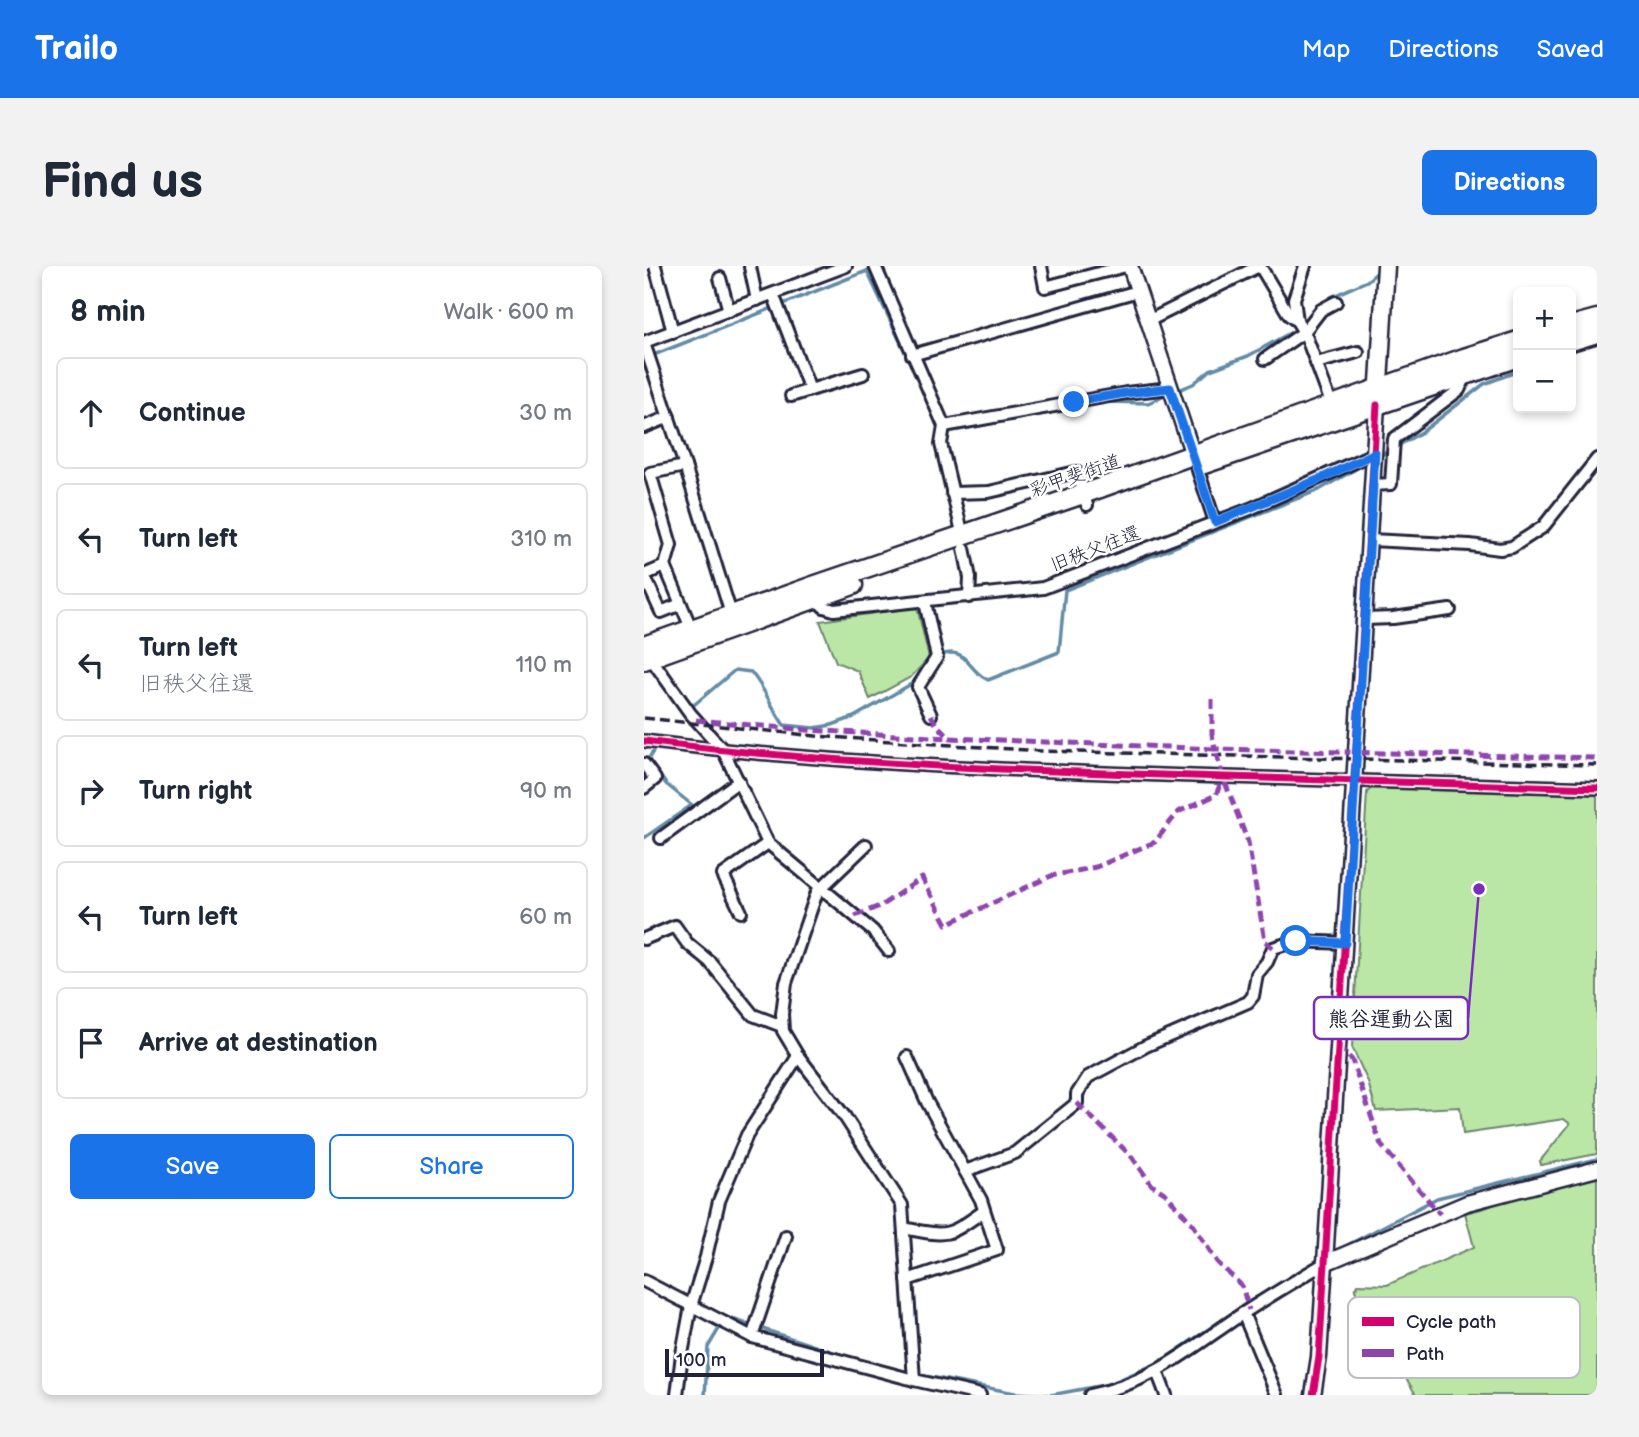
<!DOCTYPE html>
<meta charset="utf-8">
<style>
:root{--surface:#fff;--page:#f2f2f3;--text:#1f2937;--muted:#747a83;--line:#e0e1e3;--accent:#1a73e8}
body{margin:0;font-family:"Balsamiq Sans","Klee One",sans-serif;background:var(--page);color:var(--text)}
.controls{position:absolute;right:21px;top:21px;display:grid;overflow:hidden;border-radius:10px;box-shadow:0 4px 10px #0003}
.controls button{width:63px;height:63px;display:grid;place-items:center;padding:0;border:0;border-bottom:2px solid var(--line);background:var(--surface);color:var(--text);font:35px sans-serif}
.scale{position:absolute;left:21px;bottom:18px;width:159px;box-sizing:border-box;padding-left:7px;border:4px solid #22223b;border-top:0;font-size:19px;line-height:24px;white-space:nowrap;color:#22223b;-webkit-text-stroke:5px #fff;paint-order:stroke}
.stop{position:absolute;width:21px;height:21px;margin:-16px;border:5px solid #1a73e8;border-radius:50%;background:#fff}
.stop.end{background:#1a73e8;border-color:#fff;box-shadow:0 2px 7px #0008}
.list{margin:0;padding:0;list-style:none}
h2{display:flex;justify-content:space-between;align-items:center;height:91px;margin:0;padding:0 28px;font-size:30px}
h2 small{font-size:23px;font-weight:400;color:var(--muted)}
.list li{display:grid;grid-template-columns:46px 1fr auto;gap:21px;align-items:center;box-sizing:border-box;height:112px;margin:0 14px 14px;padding:0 14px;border:2px solid var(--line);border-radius:10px}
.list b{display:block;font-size:26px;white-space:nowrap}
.list p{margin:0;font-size:23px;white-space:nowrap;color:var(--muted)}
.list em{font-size:23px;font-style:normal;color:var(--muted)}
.actions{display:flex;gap:14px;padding:21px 28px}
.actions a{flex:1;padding:16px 0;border:2px solid var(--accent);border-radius:10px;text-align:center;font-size:24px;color:var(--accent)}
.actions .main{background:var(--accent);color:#fff}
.icon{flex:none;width:38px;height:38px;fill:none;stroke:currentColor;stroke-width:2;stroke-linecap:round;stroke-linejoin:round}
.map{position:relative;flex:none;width:953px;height:1129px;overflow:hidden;border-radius:10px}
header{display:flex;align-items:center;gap:42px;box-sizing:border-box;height:98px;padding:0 35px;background:var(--accent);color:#fff}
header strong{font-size:33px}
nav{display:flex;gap:38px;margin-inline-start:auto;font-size:24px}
.intro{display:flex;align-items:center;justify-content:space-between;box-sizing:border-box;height:168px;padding:0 42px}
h1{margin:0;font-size:49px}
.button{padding:18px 32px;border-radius:10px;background:var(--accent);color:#fff;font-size:24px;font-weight:700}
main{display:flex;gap:42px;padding:0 42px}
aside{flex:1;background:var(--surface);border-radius:10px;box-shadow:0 4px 10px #0003}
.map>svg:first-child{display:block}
.green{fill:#bae7a5;stroke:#6e8470;stroke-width:2}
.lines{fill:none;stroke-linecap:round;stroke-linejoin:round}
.stream{stroke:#628ba6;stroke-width:3.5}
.minor-casing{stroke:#22223b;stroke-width:16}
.tertiary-casing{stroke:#22223b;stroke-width:19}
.secondary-casing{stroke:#22223b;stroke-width:21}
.trunk-casing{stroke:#22223b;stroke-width:23}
.minor{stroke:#fff;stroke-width:10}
.tertiary{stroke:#fff;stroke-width:14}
.secondary{stroke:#fff;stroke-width:16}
.trunk{stroke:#fff;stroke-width:18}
.rail{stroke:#22223b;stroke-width:3.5;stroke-dasharray:10 5;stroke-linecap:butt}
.quiet{stroke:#8e44ad;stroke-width:5;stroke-dasharray:10 5;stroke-linecap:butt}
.cycleway-casing{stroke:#fff;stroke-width:11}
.cycleway{stroke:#d6006c;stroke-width:7}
.route{stroke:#1a73e8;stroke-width:9}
.labels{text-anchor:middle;stroke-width:5;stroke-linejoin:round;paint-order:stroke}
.street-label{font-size:19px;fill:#22223b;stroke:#fff}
.key{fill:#fff;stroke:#bdbdc4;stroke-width:2}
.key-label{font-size:19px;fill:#22223b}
.leader{fill:none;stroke:#7b2cbf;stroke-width:2.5}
.callout-dot{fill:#7b2cbf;stroke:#fff;stroke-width:2.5}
.callout{fill:#fff;stroke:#7b2cbf;stroke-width:2.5}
.callout-label{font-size:21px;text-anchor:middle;font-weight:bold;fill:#22223b}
</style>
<header>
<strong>Trailo</strong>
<nav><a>Map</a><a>Directions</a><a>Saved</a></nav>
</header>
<div class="intro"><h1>Find us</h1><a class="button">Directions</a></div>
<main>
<aside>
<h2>8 min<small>Walk · 600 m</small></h2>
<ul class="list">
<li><svg class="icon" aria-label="ahead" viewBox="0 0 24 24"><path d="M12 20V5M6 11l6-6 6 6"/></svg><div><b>Continue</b></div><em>30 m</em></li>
<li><svg class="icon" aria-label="left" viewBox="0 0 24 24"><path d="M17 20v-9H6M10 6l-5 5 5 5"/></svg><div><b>Turn left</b></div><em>310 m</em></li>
<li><svg class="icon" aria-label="left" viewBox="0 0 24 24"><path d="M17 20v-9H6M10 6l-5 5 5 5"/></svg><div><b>Turn left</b><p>旧秩父往還</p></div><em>110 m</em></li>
<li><svg class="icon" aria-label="right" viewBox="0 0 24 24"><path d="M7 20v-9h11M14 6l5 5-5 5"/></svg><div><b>Turn right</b></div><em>90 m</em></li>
<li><svg class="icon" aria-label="left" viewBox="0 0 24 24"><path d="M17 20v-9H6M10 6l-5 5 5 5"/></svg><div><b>Turn left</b></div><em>60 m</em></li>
<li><svg class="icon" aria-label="arrive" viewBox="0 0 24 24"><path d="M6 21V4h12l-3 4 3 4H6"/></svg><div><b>Arrive at destination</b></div></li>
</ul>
<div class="actions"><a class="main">Save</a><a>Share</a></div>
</aside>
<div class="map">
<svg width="953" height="1129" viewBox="0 0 953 1129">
<rect width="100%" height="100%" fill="#fff"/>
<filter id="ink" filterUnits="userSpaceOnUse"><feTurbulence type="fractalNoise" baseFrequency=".0143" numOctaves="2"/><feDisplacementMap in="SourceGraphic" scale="14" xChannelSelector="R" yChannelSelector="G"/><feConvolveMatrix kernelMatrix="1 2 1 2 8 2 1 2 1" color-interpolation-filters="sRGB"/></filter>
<g filter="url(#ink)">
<!-- green -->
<g class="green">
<polygon points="273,341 285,392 267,411 226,433 214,405 192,396 176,355"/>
<polygon points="728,522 953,528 953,888 897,899 896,895 926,858 920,853 819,868 816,841 732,845 724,816 708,781 723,526"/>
<polygon points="953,911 953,1129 772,1129 745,1083 734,1071 713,1029 711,1024 714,1018 743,1019 830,981 821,947 841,942 884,925"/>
</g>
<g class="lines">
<!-- stream -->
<g class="stream">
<polyline points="680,37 687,31 723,15 736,4"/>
<polyline points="7,90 223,5 277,120"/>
<polyline points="532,125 549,118 566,104 604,90 655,62"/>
<polyline points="301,163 304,166 463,136 504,137 525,128"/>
<polyline points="734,191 778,166 840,118 874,105"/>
<path d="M295,390c28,-12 28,15 49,24l71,-28 6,-62 254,-100 49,-28"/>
<path d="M51,438l40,-34 16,2c14,17 21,36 33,53l30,3 18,-3 22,-8 59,-34 16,-25 3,-1"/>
<polyline points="0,572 48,539 22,518 4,493 9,486"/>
<polyline points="696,983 793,932 953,893"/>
<polyline points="61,1129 64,1081 82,1051 198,1089 260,1106 371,1127 407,1129 465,1118 516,1096 600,1039 677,993"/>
</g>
<defs>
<g id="minor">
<polyline points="11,0 29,66"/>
<polyline points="231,0 300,160 297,178 319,270"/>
<polyline points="397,0 401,21 482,0"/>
<polyline points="616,0 645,49 653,55 662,70 689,142"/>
<polyline points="106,1 113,34"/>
<polyline points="76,12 85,45"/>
<polyline points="129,28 166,124 219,108"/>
<polyline points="504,55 615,0"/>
<polyline points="653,55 650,33 661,0"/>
<polyline points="0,76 202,0"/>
<polyline points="0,77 41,200 87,348"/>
<polyline points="268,89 494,25"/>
<polyline points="621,93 660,66 677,44 692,36"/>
<polyline points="672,97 714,86"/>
<polyline points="147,130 166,124"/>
<polyline points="300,160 482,127 526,122"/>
<polyline points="0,161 25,151"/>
<polyline points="550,192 571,256"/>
<polyline points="41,200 6,207 27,279 21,300 47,362"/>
<polyline points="729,219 747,218 750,173 815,124 823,108"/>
<polyline points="308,227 345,226 432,206 443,239"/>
<polyline points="726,274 826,279 856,283 868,281 899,261 953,193"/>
<polyline points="320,282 326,312 325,331"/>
<polyline points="21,300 0,309 17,346 37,338"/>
<polyline points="171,332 180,341 190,344 399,322 606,243 731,187"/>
<polyline points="281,336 293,391 274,421 287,449"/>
<polyline points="721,353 749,352 806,344"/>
<polyline points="6,391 46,447 79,484 124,577 229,665 245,685"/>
<path d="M0,475c193,24 388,30 582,36 124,3 247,8 371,11"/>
<polyline points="0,498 11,513 0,522"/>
<polyline points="17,572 95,515"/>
<polyline points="222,579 173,626 142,717 138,748 139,765 154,790 201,851 258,939 270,1114"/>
<polyline points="97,646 79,609 124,577"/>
<polyline points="0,673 31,660 43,677 66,696 109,749 138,760"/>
<polyline points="321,905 371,887 433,837 433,828 444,811 502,780 604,736 609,730 613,708 623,696 629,682 652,675 701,677"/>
<path d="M260,962c45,9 43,9 80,-17"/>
<polyline points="263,1014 353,984 337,934 283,836 263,791"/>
<polyline points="0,1015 108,1071 270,1114 336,1129"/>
<polyline points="599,1047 633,1129"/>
<polyline points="108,1071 142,970"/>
<polyline points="513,1105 522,1129"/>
<polyline points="33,1129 38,1088 47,1040 62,991 75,935 103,869 154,790"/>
<path d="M446,1129c62,-12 101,-47 152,-81 27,-18 55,-34 83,-51"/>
</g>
<g id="tertiary">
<polyline points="486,0 549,189"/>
<polyline points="681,997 823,937 953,903"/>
<polyline points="669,1129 675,1091 681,997 733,139"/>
</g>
<polyline id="secondary" points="734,133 742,0"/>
<g id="trunk">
<polyline points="927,60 953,53"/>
<polyline points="927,75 953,67"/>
<polyline points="560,198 874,91"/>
<polyline points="0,380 169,320 439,228 820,92 874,75"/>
<polyline points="0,394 209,319"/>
</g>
</defs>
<!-- minor casing -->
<use href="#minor" class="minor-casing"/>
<!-- tertiary casing -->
<use href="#tertiary" class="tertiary-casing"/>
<!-- secondary casing -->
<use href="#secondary" class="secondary-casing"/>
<!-- trunk casing -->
<use href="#trunk" class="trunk-casing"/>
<!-- minor -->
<use href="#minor" class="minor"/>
<!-- tertiary -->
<use href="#tertiary" class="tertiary"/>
<!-- secondary -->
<use href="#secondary" class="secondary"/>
<!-- trunk -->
<use href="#trunk" class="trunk"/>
<!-- rail -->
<polyline class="rail" points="0,452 172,470 397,485 953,499"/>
<!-- quiet -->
<g class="quiet">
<polyline points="568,433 568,468 571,483 953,492"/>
<polyline points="287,449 292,458 306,472 571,483 579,511 604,576 621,675 629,682"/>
<polyline points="52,454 163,464 306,472"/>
<polyline points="211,650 238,639 278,612 303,658 407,610 452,601 511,576 534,546 572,529 579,511"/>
<polyline points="694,780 708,794 737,879 796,948"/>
<polyline points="433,837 488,891 508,919 522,928 550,960 573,996 598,1020 605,1044"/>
</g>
<defs>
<g id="cycleway">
<path d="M0,475c193,24 388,30 582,36 124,3 247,8 371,11"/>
<polyline points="669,1129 675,1091 681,997 733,139"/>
</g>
</defs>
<!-- cycleway casing -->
<use href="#cycleway" class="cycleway-casing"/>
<!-- cycleway -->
<use href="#cycleway" class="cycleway"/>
</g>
</g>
<g class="lines" filter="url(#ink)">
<!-- route -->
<polyline class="route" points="430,136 482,127 526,122 571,256 674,214 731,187 701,677 652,675"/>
</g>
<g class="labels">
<!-- street labels -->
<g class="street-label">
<text transform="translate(431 209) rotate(-19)" y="7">彩甲斐街道</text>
<text transform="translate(451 282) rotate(-21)" y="7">旧秩父往還</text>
</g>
</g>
<!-- legend -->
<rect x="704" y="1031" width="232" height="81" rx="10" class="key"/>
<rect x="718" y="1051" width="32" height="9" fill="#d6006c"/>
<rect x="718" y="1083" width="32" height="8" fill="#8e44ad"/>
<g class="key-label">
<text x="762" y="1062">Cycle path</text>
<text x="762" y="1094">Path</text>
</g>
<!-- callouts -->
<path class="leader" d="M835 623L824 752"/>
<circle class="callout-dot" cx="835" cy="623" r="7"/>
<rect class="callout" x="670" y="731" width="154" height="42" rx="7"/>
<g class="callout-label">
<text x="747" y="760">熊谷運動公園</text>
</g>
</svg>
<div class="controls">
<button>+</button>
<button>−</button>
</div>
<div class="scale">100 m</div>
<div class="stop" style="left:652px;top:675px"></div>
<div class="stop end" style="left:430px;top:136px"></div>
</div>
</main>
